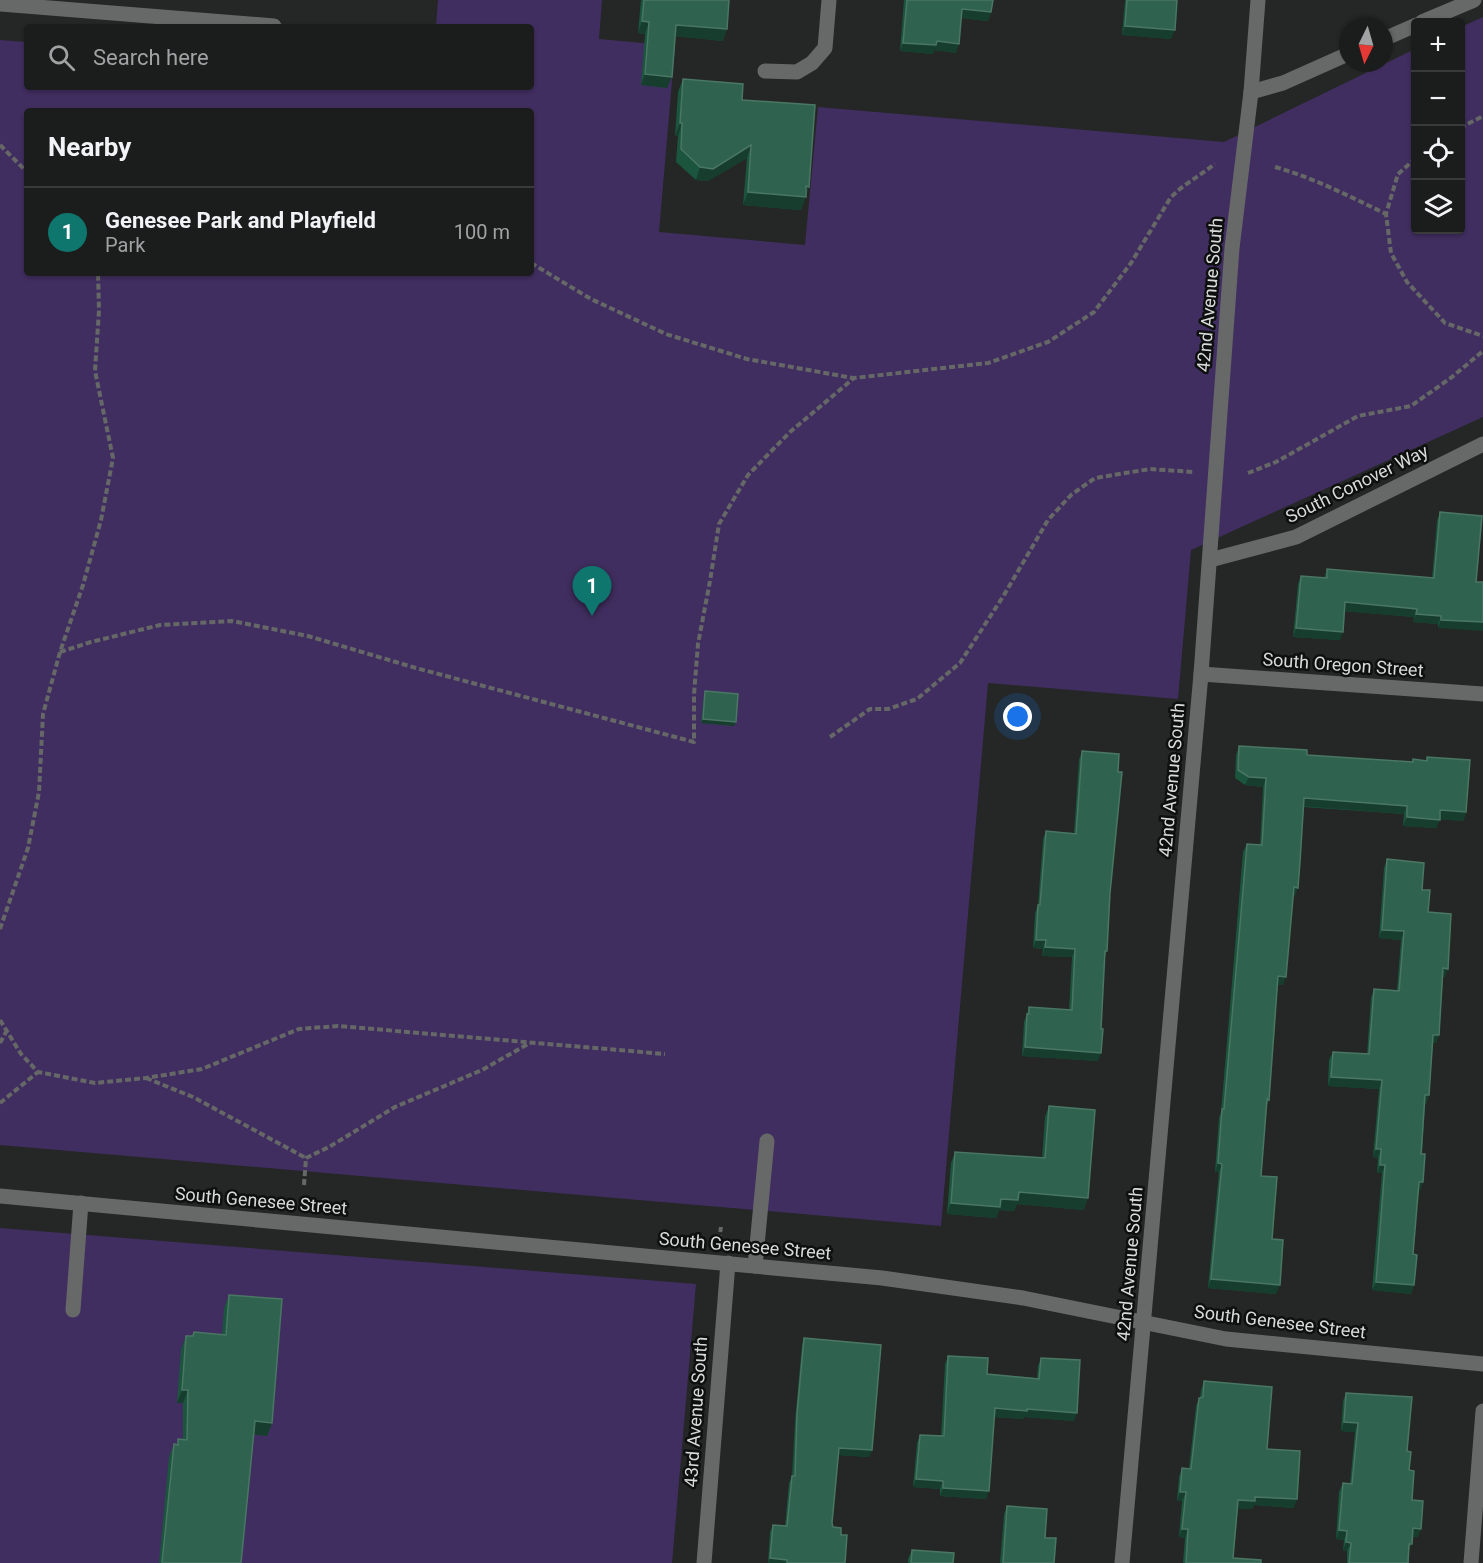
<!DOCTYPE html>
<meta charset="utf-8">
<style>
:root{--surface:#1b1d1c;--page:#282a29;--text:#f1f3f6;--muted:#a0a2a3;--line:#393b3b;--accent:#0f766e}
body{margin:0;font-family:Roboto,sans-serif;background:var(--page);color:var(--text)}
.controls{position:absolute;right:18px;top:18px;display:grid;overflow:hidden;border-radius:6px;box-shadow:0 2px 4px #0004}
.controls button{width:54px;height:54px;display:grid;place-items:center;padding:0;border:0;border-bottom:2px solid var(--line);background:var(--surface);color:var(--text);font:30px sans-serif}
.compass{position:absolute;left:1339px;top:18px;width:54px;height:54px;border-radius:50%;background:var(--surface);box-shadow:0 2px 4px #0004;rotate:185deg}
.you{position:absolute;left:1018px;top:717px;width:21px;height:21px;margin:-15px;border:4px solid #fff;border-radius:50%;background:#1a73e8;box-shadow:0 0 0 9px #1a73e833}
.badge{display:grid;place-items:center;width:39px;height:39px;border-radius:50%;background:var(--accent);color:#fff;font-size:20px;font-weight:700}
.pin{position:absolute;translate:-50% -50px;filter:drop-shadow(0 2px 3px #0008)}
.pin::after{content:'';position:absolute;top:32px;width:21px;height:18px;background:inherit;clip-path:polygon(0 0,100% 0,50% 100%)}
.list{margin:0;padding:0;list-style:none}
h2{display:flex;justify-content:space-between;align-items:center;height:78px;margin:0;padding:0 24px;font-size:26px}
h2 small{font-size:20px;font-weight:400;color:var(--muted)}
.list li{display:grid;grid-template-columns:39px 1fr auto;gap:18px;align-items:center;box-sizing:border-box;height:90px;padding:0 24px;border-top:2px solid var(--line)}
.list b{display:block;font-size:22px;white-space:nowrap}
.list p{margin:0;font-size:20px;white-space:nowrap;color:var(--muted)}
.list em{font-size:20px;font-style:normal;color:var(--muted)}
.icon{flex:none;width:33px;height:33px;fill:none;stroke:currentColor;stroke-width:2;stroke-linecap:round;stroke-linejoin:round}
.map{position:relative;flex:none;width:1483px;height:1563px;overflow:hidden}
.search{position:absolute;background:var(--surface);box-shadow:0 2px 4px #0004;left:24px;top:24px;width:510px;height:66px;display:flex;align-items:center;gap:15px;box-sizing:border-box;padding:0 21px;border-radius:6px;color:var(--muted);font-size:22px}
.panel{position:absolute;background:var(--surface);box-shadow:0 2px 4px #0004;left:24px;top:108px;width:510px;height:168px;border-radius:6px}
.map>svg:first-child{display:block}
.green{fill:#412e60;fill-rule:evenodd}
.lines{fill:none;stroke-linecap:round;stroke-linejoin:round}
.path{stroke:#656866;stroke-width:4;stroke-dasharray:6 3;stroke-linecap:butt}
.minor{stroke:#676968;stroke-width:15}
.wall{fill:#1b553e}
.shaded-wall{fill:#163d2d}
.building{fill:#30634f;stroke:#4a7664;stroke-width:1.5}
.labels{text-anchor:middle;stroke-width:5;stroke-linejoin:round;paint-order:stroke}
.street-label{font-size:18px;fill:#d9dbda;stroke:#0e0f0f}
</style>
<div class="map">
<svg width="1483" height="1563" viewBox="0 0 1483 1563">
<rect width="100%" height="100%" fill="#242725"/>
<!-- green -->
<g class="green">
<path d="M438,0h164l-3,39 76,7 -16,186 146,13 13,-138 406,35 191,-93 1,181h44l1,-203 22,-10v400l-292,133 -13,149 -190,-16 -47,543 -941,-81v-1105l27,2v45h504v-60h-95zM27,111h504v162h-504z"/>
<polygon points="0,1228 696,1284 672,1563 0,1563"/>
</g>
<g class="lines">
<!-- path -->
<g class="path">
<polyline points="1460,128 1483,116"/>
<polyline points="0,145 27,172"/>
<polyline points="1416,158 1398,174 1386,214 1391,253 1407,282 1445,323 1483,336"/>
<path d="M1275,167c39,11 74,29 111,47"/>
<polyline points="531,263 591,299 666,334 747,359 853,378"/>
<polyline points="1248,473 1276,462 1358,416 1411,406 1452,377 1483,351"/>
<polyline points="60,652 91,642 160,625 232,621 308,636 416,668 694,742 694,694 698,644 710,581 719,524 748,475 790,432 854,378 988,363 1048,342 1094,312 1131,263 1171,197 1181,188 1215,164"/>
<polyline points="830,737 870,709 888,709 917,699 960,663 1004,595 1048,520 1071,495 1095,478 1150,469 1194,472"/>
<polyline points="0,929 28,848 39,792 43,714 60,652 83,585 101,520 113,458 95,371 99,310 98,273"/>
<polyline points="0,1020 21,1054 38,1072 95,1083 146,1078 202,1069 299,1029 338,1026 665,1054"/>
<polyline points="0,1043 6,1032"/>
<polyline points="146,1078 193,1097 306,1158"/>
<polyline points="0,1103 38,1072"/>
<polyline points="304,1185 306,1158 329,1147 395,1107 482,1070 528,1044"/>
<polyline points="719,1241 721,1227"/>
</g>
<!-- minor -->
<g class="minor">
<polyline points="0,4 274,26"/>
<polyline points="1422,22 1474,0"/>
<polyline points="1384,39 1416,25"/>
<polyline points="765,71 797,72 812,63 825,48 829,0"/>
<polyline points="1251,92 1283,83 1348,54"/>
<polyline points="1210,560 1296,537 1483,444"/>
<polyline points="1201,674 1483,694"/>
<polyline points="0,1196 882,1278 1023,1298 1226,1339 1483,1364"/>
<polyline points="755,1266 767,1141"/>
<polyline points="73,1310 81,1203"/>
<polyline points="704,1563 728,1263"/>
<polyline points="1122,1563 1201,674 1232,248 1251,92 1258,0"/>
<polyline points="1471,1563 1483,1411"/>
</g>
</g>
<!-- wall -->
<g class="wall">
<polygon points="641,0 729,0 723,41 675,36 667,88 641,85 645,34 638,33"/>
<polygon points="904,0 993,0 991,12 988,21 961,18 956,53 934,50 933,54 900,51"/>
<polygon points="1125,0 1177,0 1171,39 1122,35"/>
<polygon points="683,79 742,100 809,187 801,210 743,205 747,158 708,181 696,180 676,162 678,136 675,136 678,92"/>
<polygon points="1440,512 1482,516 1438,628 1438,624 1413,622 1414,617 1344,611 1340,640 1293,637 1298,584 1301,576 1324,578 1327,569 1432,578 1437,521"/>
<polygon points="705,691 736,722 734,726 701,723 704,696"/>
<polygon points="1239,746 1307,755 1412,762 1413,759 1426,761 1427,757 1466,812 1463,821 1440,819 1436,828 1403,826 1404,814 1304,807 1295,896 1293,896 1283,985 1277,985 1269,1100 1266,1106 1261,1176 1272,1239 1276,1294 1208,1288 1219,1172 1215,1172 1219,1118 1221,1112 1243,852 1247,844 1260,845 1263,787 1245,785 1235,778 1236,755"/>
<polygon points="1082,751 1110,893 1107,951 1105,956 1098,1061 1022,1056 1024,1022 1029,1007 1069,1010 1072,957 1042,956 1043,949 1033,948 1035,913 1038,905 1043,839 1046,831 1074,833 1079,760"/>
<polygon points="1387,859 1422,890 1445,977 1443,977 1439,1035 1436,1043 1433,1043 1429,1095 1426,1104 1425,1104 1420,1191 1418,1191 1413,1254 1414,1285 1411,1294 1372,1290 1382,1173 1377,1173 1378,1158 1373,1157 1379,1089 1328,1086 1329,1060 1333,1052 1367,1054 1371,998 1374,989 1397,990 1401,940 1379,938 1384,868"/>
<polygon points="1049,1106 1084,1210 1017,1204 1014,1211 999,1210 996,1218 947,1214 951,1163 955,1152 1042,1158 1045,1117"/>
<polygon points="229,1295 272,1423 267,1436 254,1434 241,1563 159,1563 169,1457 174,1444 177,1445 178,1439 183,1439 183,1403 177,1403 181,1349 186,1336 192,1336 194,1332 222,1335 224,1308"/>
<polygon points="804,1338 872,1450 869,1457 838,1455 832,1523 833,1527 841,1535 845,1563 768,1563 770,1532 773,1525 785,1526 789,1483 792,1476 795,1421 802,1345"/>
<polygon points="948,1356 987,1374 1037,1378 1038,1366 1041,1358 1074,1421 1024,1417 1024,1419 994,1417 986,1499 940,1496 940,1489 913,1487 917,1443 920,1435 941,1436 945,1364"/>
<polygon points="1204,1381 1267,1449 1294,1508 1254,1505 1252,1509 1238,1509 1233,1558 1261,1563 1183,1563 1185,1538 1179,1537 1182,1501 1177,1501 1179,1477 1182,1468 1189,1468 1196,1406 1199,1398 1200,1398 1201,1390"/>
<polygon points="1346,1393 1407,1451 1412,1500 1418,1537 1412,1537 1409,1552 1408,1563 1347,1563 1347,1551 1343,1551 1344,1540 1336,1539 1339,1492 1343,1483 1350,1484 1355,1432 1341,1431 1343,1401"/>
<polygon points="1007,1506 1045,1538 1054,1563 1000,1563 1004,1514"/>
<polygon points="912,1550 953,1563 908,1563 908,1559"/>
</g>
<!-- shaded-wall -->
<g class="shaded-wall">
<polygon points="962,9 991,12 988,21 959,18"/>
<polygon points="642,21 649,22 645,34 638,33"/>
<polygon points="676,25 727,29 723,41 672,36"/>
<polygon points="1125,26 1175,30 1171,39 1122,35"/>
<polygon points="937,41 959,44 956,53 934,50 933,54 900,51 903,43"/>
<polygon points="645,74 672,77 667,88 641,85"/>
<polygon points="680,123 682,123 678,136 675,136"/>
<polygon points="751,145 747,158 708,181 696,180 700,167"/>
<polygon points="806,186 809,187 801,210 743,205 748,192"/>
<polygon points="1345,602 1417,609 1414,617 1342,611"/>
<polygon points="1416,614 1441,616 1438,624 1413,622"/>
<polygon points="1441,620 1483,622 1483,631 1438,628"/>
<polygon points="1296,628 1343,632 1340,640 1293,637"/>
<polygon points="703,719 736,722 734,726 701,723"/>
<polygon points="1249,777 1266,778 1263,787 1245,785"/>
<polygon points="1304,798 1407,806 1404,814 1301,806"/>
<polygon points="1440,810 1466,812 1463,821 1437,819"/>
<polygon points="1407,817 1440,820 1436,828 1403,826"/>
<polygon points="1294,887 1298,888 1295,896 1290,896"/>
<polygon points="1382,930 1404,931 1401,940 1379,938"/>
<polygon points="1036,940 1046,940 1043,949 1033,948"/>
<polygon points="1045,947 1075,949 1072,957 1042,956"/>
<polygon points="1443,968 1448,969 1445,977 1440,977"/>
<polygon points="1278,976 1286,977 1283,985 1275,985"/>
<polygon points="1433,1035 1439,1035 1436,1043 1430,1043"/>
<polygon points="1025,1047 1101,1053 1098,1061 1022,1056"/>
<polygon points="1331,1077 1382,1080 1379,1089 1328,1086"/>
<polygon points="1425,1095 1429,1095 1426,1104 1422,1104"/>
<polygon points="1376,1149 1381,1149 1378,1158 1373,1157"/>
<polygon points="1218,1163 1222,1164 1219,1172 1215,1172"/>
<polygon points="1380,1165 1385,1165 1382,1173 1377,1173"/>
<polygon points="1419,1182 1423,1182 1420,1191 1416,1191"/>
<polygon points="1019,1192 1088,1198 1084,1210 1017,1204 1014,1211 999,1210 996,1218 947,1214 951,1203 1001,1199"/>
<polygon points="1211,1279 1280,1285 1276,1294 1208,1288"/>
<polygon points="1376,1282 1414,1285 1411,1294 1372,1290"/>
<polygon points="182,1390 188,1390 183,1403 177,1403"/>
<polygon points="995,1408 1027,1409 1077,1413 1074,1421 1024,1417 1024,1419 992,1417"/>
<polygon points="255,1421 272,1423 267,1436 250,1434"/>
<polygon points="1344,1422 1358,1423 1355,1432 1341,1431"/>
<polygon points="839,1448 872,1450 869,1457 836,1455"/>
<polygon points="916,1479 943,1481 940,1489 913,1487"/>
<polygon points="943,1488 989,1491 986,1499 940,1496"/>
<polygon points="1180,1492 1186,1492 1182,1501 1177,1501"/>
<polygon points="1255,1497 1297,1499 1294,1508 1254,1505 1252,1509 1235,1509 1238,1500"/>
<polygon points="1413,1528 1421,1529 1418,1537 1410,1537"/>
<polygon points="1182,1529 1188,1529 1185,1538 1179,1537"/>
<polygon points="1339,1530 1347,1531 1344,1540 1336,1539"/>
<polygon points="1346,1542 1351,1543 1347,1551 1343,1551"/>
<polygon points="770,1558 787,1560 786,1563 768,1563"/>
</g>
<!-- building -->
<g class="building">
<polygon points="644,0 729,0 727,29 676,25 672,77 645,74 649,22 642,21"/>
<polygon points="907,0 993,0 991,12 962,9 959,44 937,41 936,45 903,43"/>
<polygon points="1127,0 1177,0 1175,30 1125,26"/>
<polygon points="683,79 743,84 742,100 815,105 809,187 806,186 806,197 748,192 751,145 713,169 700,167 681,149 682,123 680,123"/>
<polygon points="1440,512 1482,516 1476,582 1483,582 1483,622 1441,620 1441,616 1416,614 1417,609 1345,602 1343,632 1296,628 1301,576 1327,578 1327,569 1434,578"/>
<polygon points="705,691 738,694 736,722 703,719"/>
<polygon points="1239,746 1307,750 1307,755 1413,762 1413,759 1427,761 1427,757 1470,760 1466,812 1440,810 1440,820 1407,817 1407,806 1304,798 1300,862 1298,888 1294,887 1286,977 1278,976 1269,1100 1267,1099 1261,1176 1277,1177 1272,1239 1283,1240 1280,1285 1211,1279 1222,1164 1218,1163 1222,1109 1224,1109 1247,844 1262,845 1266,778 1249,777 1238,770"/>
<polygon points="1082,751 1119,754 1118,772 1122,772 1110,893 1107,951 1105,951 1101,1029 1103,1029 1101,1053 1025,1047 1027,1014 1029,1014 1029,1007 1072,1010 1075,949 1045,947 1046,940 1036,940 1038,905 1040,905 1046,831 1076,834"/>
<polygon points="1387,859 1424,863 1422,890 1430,890 1428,912 1451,914 1448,969 1443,968 1439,1035 1433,1035 1429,1095 1425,1095 1421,1154 1425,1154 1423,1182 1419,1182 1413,1254 1417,1255 1414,1285 1376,1282 1385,1165 1380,1165 1381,1149 1376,1149 1382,1080 1331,1077 1333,1052 1369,1054 1374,989 1399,991 1404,931 1382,930"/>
<polygon points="1049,1106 1095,1110 1088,1198 1019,1192 1018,1200 1001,1199 1000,1207 951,1203 955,1152 1045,1158"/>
<polygon points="229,1295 282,1299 272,1423 255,1421 241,1563 162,1563 174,1444 178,1445 178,1439 187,1440 188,1390 182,1390 186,1336 193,1336 194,1332 226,1335"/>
<polygon points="804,1338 881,1345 872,1450 839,1448 832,1523 833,1527 841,1528 841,1535 847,1535 845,1563 787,1563 787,1560 770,1558 773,1525 787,1526 792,1476 795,1476 797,1414"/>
<polygon points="948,1356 988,1358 987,1374 1039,1379 1041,1358 1080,1360 1077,1413 1027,1409 1027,1411 995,1408 989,1491 943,1488 943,1481 916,1479 920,1435 944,1436"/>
<polygon points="1204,1381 1272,1387 1267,1449 1300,1451 1297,1499 1255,1497 1255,1501 1238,1500 1233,1558 1261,1560 1261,1563 1186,1563 1188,1529 1182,1529 1186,1492 1180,1492 1182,1468 1191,1469 1199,1398 1203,1397"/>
<polygon points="1346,1393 1412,1397 1407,1451 1411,1452 1409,1470 1414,1471 1412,1500 1423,1501 1421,1529 1413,1528 1412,1544 1409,1544 1408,1563 1349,1563 1351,1543 1346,1542 1347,1531 1339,1530 1343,1483 1352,1484 1358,1423 1344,1422"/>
<polygon points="1007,1506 1047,1509 1045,1538 1056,1538 1054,1563 1003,1563"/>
<polygon points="912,1550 954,1553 953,1563 911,1563"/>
</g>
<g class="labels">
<!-- street labels -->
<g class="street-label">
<text transform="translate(1210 295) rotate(-85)" y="6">42nd Avenue South</text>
<text transform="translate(1357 484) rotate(-26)" y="6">South Conover Way</text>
<text transform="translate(1343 665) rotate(4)" y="6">South Oregon Street</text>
<text transform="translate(1172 780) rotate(-85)" y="6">42nd Avenue South</text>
<text transform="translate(261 1201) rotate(5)" y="6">South Genesee Street</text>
<text transform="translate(745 1246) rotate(5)" y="6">South Genesee Street</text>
<text transform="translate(1130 1264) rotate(-85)" y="6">42nd Avenue South</text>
<text transform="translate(1280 1322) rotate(7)" y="6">South Genesee Street</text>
<text transform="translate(696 1412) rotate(-86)" y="6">43rd Avenue South</text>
</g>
</g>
</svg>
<div class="controls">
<button>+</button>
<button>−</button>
<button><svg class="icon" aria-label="locate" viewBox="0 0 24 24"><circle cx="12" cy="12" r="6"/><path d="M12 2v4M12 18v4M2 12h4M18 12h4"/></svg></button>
<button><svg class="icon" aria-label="layers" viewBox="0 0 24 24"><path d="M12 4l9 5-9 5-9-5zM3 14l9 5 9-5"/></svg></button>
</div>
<svg class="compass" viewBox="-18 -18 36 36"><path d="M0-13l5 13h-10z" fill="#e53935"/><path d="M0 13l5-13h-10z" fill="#a0a2a3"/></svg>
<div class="you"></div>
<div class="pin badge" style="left:592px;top:616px">1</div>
<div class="search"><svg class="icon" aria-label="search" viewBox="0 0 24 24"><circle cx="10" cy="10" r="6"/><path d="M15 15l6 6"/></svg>Search here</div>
<section class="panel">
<h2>Nearby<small></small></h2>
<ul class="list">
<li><span class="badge">1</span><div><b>Genesee Park and Playfield</b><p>Park</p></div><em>100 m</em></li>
</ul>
</section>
</div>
